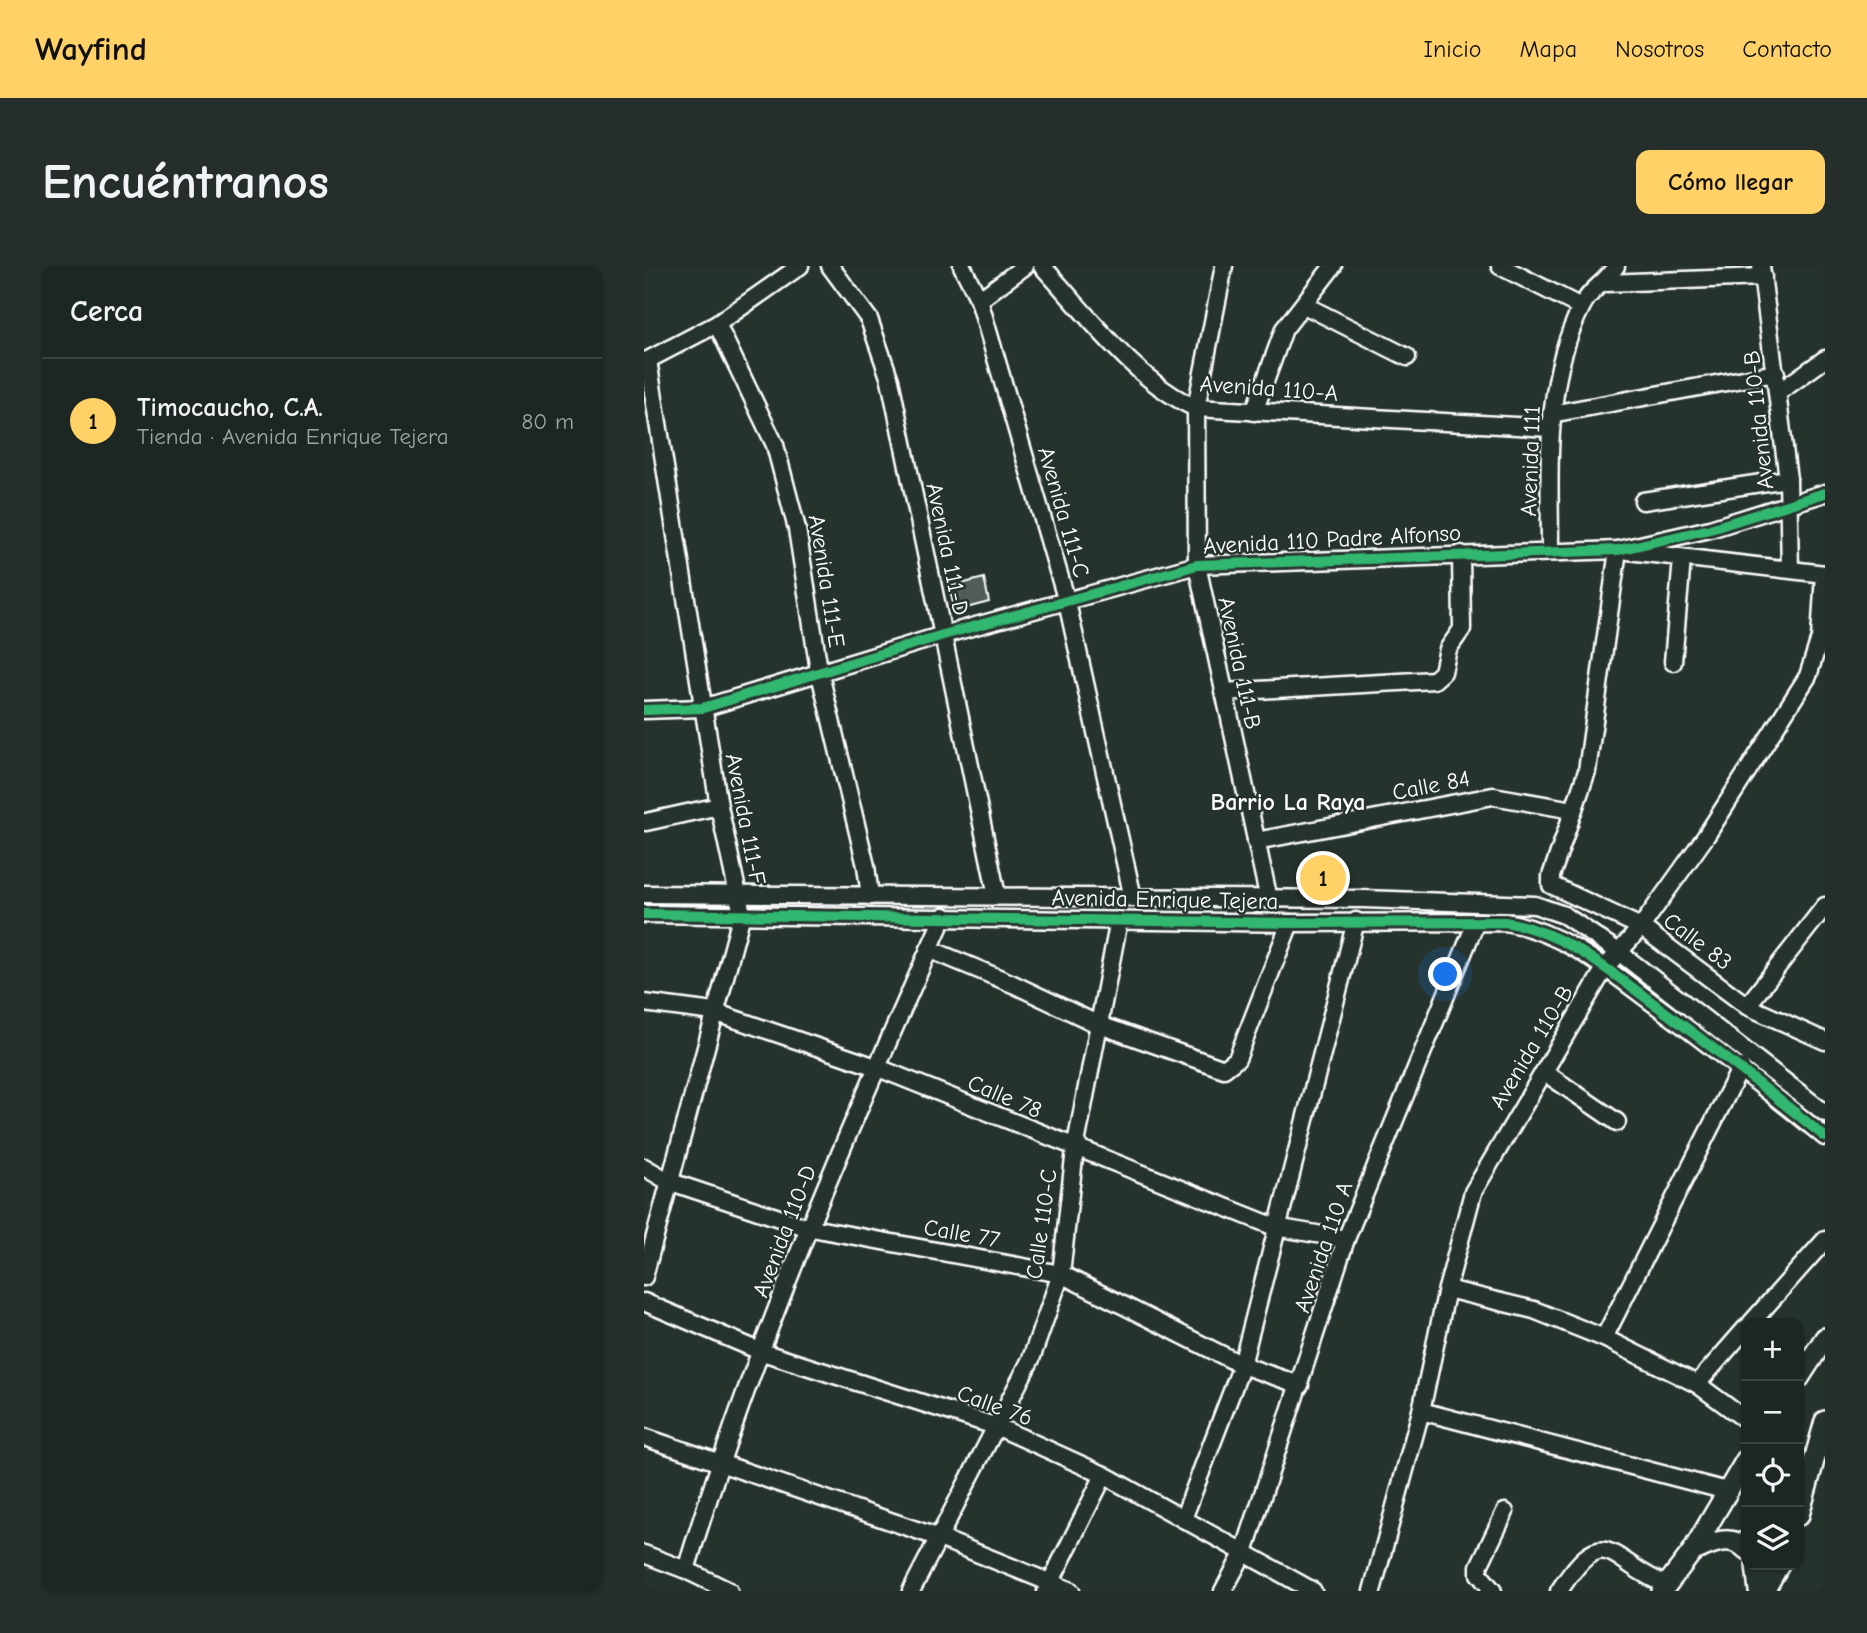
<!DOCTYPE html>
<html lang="es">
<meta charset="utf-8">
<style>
:root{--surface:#1c2622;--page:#252e2a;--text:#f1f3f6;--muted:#a0a5a5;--line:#3a4340;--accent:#ffd166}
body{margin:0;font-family:"Comic Neue",sans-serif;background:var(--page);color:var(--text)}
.controls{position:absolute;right:21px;bottom:21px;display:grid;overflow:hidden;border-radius:14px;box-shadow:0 2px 5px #0004}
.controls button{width:63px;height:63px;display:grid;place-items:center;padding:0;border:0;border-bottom:2px solid var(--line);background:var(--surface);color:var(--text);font:35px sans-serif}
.you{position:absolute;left:802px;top:709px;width:24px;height:24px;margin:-18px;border:5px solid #fff;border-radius:50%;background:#1a73e8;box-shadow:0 0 0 10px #1a73e833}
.badge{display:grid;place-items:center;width:46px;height:46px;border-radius:50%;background:var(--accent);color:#111;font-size:23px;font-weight:700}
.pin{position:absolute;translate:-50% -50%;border:4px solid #fff;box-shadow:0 2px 7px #0006}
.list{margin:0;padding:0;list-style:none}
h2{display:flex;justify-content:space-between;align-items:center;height:91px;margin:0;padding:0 28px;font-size:30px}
h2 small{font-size:23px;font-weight:400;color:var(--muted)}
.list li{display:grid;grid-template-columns:46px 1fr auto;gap:21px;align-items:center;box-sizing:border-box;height:126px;padding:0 28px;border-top:2px solid var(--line)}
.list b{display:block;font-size:26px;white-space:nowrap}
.list p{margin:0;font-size:23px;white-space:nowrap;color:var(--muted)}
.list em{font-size:23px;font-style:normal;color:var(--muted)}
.icon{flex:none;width:38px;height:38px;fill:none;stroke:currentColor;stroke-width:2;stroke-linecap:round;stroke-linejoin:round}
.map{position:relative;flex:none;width:1181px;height:1325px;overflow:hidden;border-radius:14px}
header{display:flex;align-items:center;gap:42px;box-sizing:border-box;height:98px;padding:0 35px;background:var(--accent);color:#111}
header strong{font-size:33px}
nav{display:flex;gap:38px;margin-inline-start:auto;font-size:24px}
.intro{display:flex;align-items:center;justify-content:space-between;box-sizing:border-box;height:168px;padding:0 42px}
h1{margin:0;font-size:49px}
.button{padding:18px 32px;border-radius:14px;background:var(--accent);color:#111;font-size:24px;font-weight:700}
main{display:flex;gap:42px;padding:0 42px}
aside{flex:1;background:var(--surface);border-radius:14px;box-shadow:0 2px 5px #0004}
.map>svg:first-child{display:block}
.building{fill:#515c57;stroke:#fff;stroke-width:2}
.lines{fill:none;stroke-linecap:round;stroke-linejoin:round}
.minor-casing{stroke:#fff;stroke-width:21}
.major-casing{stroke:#fff;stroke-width:24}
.minor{stroke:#26332d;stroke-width:16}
.major{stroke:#26332d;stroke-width:19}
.cycleway-casing{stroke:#26332d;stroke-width:15}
.cycleway{stroke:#33b770;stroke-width:10}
.labels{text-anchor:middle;stroke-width:5;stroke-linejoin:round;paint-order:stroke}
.street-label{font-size:23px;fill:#fff;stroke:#26332d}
.neighbourhood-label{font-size:24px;font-weight:bold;fill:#fff;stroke:#26332d}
</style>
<header>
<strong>Wayfind</strong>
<nav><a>Inicio</a><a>Mapa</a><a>Nosotros</a><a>Contacto</a></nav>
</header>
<div class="intro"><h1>Encuéntranos</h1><a class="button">Cómo llegar</a></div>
<main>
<aside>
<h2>Cerca<small></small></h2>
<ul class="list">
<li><span class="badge">1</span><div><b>Timocaucho, C.A.</b><p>Tienda · Avenida Enrique Tejera</p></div><em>80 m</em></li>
</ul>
</aside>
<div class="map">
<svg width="1181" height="1325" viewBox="0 0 1181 1325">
<rect width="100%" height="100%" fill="#26332d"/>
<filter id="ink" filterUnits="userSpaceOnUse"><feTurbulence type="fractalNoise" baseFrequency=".0143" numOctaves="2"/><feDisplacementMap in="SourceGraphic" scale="14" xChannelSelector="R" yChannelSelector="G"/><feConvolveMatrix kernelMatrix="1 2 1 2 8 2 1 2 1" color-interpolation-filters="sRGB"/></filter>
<g filter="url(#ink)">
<!-- building -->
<polygon class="building" points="340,312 345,336 311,345 305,321"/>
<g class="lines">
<defs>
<g id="minor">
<polyline points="186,0 225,53 246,114 353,630"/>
<polyline points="318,0 335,34 423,336 489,632"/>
<path d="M398,0c43,46 96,118 154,142l354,20"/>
<polyline points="580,0 552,142 553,299 625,634"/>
<polyline points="856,0 937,41"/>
<polyline points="1117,0 1144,213 1146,303"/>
<polyline points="962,17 1119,11"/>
<polyline points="335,34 381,0"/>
<polyline points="660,39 763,91"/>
<polyline points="73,58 131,179 153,263 175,404 222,600 226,630"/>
<polyline points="0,96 73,58 156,0"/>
<polyline points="1135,126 1181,93"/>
<polyline points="610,146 640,63 689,0"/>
<polyline points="907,148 1132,107"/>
<polyline points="999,235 1144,213"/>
<polyline points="974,284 943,505 907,610 907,619 997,661 1103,740 1181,775"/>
<path d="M906,285c0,-81 -7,-170 32,-245 8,-17 24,-23 34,-40"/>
<polyline points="984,285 1181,308"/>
<polyline points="1029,396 1038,293"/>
<polyline points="579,426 790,414 799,406 804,383 818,363 817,288"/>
<polyline points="0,444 59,442 299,369 553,299 974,284 1066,263 1181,227"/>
<polyline points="2,556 75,540"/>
<polyline points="612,575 849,530 929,544"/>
<polyline points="0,628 719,633 891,639 920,649 976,687 1181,847"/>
<path d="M0,648l646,9 215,-1c60,10 104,49 152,84 57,42 113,86 168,131"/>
<polyline points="285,683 369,718 453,758 580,803 593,793 646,657"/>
<polyline points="0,737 70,746 232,801 631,961 702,973"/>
<polyline points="1103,740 1181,640"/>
<polyline points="900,806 973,856"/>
<polyline points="0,901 24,915 162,961 417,1008 598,1099 656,1119"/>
<polyline points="0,1011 98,648 75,540 4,94"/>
<polyline points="803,1023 890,1044 960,1072 1053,1118 1102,1154"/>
<polyline points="0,1036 118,1086 354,1161 460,1209 669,1325"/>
<polyline points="1107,1057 1181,974"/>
<polyline points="960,1072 1097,801"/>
<polyline points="1053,1118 1102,1062"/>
<polyline points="777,1145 1083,1225"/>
<polyline points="0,1171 293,1271 427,1325"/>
<polyline points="539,1253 598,1099 712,655"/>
<polyline points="0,1288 42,1304 85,1325"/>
<path d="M42,1304c68,-225 162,-440 258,-654"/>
<polyline points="267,1325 387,1093 417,1008 431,883 475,654"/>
<polyline points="402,1325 460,1209"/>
<polyline points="579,1325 600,1286 702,973 832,656"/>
<polyline points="728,1325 777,1145 803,1023 829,926 961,702 997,661 1062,570 1164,410 1176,372 1180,308"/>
<polyline points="849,1325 835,1308 835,1300 861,1246"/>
<path d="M915,1325c48,-74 50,-28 108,-6"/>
</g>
<g id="major">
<polyline points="1155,1112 1181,1072"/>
<polyline points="1155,1249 1181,1155"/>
<path d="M1048,1286c17,-8 38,-19 54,-3"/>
<polyline points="1112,1299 1115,1325"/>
<polyline points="1018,1325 1048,1286 1102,1194"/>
<polyline points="1120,1325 1135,1299"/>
</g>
</defs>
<!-- minor casing -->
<use href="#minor" class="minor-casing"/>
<!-- major casing -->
<use href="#major" class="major-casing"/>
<!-- minor -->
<use href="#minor" class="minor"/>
<!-- major -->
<use href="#major" class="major"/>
<defs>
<g id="cycleway">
<polyline points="0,444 59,442 299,369 553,299 974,284 1066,263 1181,227"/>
<path d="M0,648l646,9 215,-1c60,10 104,49 152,84 57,42 113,86 168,131"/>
</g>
</defs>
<!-- cycleway casing -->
<use href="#cycleway" class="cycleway-casing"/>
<!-- cycleway -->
<use href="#cycleway" class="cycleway"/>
</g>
</g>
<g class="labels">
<!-- street labels -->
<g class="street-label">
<text transform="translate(625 122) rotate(4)" y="8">Avenida 110-A</text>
<text transform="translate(1114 154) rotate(-96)" y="8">Avenida 110-B</text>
<text transform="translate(886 195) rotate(-88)" y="8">Avenida 111</text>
<text transform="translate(420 246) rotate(74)" y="8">Avenida 111-C</text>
<text transform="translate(688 273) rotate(-3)" y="8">Avenida 110 Padre Alfonso</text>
<text transform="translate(304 283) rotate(78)" y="8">Avenida 111-D</text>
<text transform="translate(183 315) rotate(81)" y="8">Avenida 111-E</text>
<text transform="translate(596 397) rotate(78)" y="8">Avenida 111-B</text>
<text transform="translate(787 519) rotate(-11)" y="8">Calle 84</text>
<text transform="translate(102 553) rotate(79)" y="8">Avenida 111-F</text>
<text transform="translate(521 633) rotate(1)" y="8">Avenida Enrique Tejera</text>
<text transform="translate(1054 675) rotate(37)" y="8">Calle 83</text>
<text transform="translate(887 781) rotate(-59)" y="8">Avenida 110-B</text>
<text transform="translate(361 830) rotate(23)" y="8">Calle 78</text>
<text transform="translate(397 958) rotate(-82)" y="8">Calle 110-C</text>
<text transform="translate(140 965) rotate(-69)" y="8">Avenida 110-D</text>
<text transform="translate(318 967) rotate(10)" y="8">Calle 77</text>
<text transform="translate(679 981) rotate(-71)" y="8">Avenida 110 A</text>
<text transform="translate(351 1139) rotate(20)" y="8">Calle 76</text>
</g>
<!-- neighbourhood labels -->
<g class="neighbourhood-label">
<text x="644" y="544">Barrio La Raya</text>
</g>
</g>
</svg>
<div class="controls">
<button>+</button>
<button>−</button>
<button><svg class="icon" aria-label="locate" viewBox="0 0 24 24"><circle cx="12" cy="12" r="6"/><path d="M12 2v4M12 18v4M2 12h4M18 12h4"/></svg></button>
<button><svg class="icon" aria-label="layers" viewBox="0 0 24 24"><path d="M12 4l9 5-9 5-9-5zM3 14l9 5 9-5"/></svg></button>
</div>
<div class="you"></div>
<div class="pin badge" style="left:679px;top:612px">1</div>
</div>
</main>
